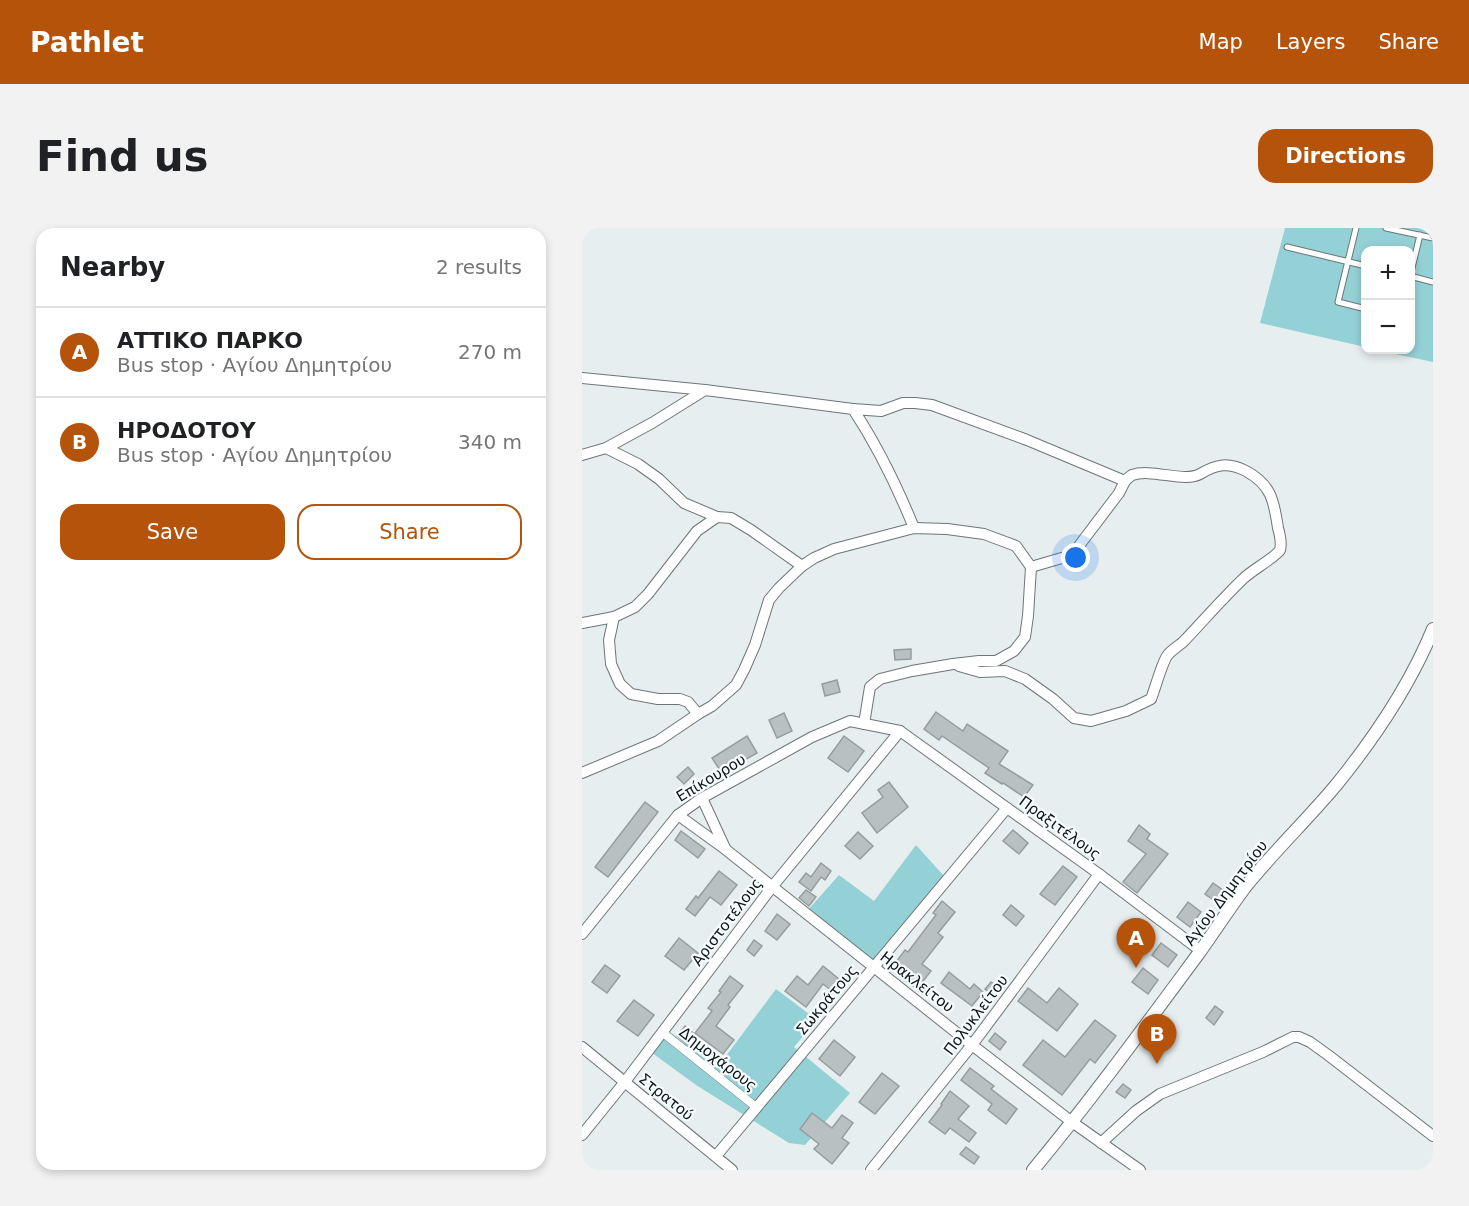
<!DOCTYPE html>
<meta charset="utf-8">
<style>
:root{--surface:#fff;--page:#f2f2f2;--text:#202124;--muted:#757577;--line:#e0e0e0;--accent:#b45309}
body{margin:0;font-family:"DejaVu Sans",sans-serif;background:var(--page);color:var(--text)}
.controls{position:absolute;right:18px;top:18px;display:grid;overflow:hidden;border-radius:12px;box-shadow:0 3px 9px #0003}
.controls button{width:54px;height:54px;display:grid;place-items:center;padding:0;border:0;border-bottom:2px solid var(--line);background:var(--surface);color:var(--text);font:30px sans-serif}
.you{position:absolute;left:494px;top:330px;width:21px;height:21px;margin:-15px;border:4px solid #fff;border-radius:50%;background:#1a73e8;box-shadow:0 0 0 9px #1a73e833}
.badge{display:grid;place-items:center;width:39px;height:39px;border-radius:50%;background:var(--accent);color:#fff;font-size:20px;font-weight:700}
.pin{position:absolute;translate:-50% -50px;filter:drop-shadow(0 2px 3px #0008)}
.pin::after{content:'';position:absolute;top:32px;width:21px;height:18px;background:inherit;clip-path:polygon(0 0,100% 0,50% 100%)}
.list{margin:0;padding:0;list-style:none}
h2{display:flex;justify-content:space-between;align-items:center;height:78px;margin:0;padding:0 24px;font-size:26px}
h2 small{font-size:20px;font-weight:400;color:var(--muted)}
.list li{display:grid;grid-template-columns:39px 1fr auto;gap:18px;align-items:center;box-sizing:border-box;height:90px;padding:0 24px;border-top:2px solid var(--line)}
.list b{display:block;font-size:22px;white-space:nowrap}
.list p{margin:0;font-size:20px;white-space:nowrap;color:var(--muted)}
.list em{font-size:20px;font-style:normal;color:var(--muted)}
.actions{display:flex;gap:12px;padding:18px 24px}
.actions a{flex:1;padding:14px 0;border:2px solid var(--accent);border-radius:18px;text-align:center;font-size:21px;color:var(--accent)}
.actions .main{background:var(--accent);color:#fff}
.map{position:relative;flex:none;width:851px;height:942px;overflow:hidden;border-radius:18px}
header{display:flex;align-items:center;gap:36px;box-sizing:border-box;height:84px;padding:0 30px;background:var(--accent);color:#fff}
header strong{font-size:28px}
nav{display:flex;gap:33px;margin-inline-start:auto;font-size:21px}
.intro{display:flex;align-items:center;justify-content:space-between;box-sizing:border-box;height:144px;padding:0 36px}
h1{margin:0;font-size:42px}
.button{padding:15px 27px;border-radius:18px;background:var(--accent);color:#fff;font-size:21px;font-weight:700}
main{display:flex;gap:36px;padding:0 36px}
aside{flex:1;background:var(--surface);border-radius:18px;box-shadow:0 3px 9px #0003}
.map>svg:first-child{display:block}
.green{fill:#94d1d7}
.building{fill:#b8c0c1;stroke:#969d9e;stroke-width:1.5}
.lines{fill:none;stroke-linecap:round;stroke-linejoin:round}
.service-casing{stroke:#6e7576;stroke-width:7}
.pedestrian-casing{stroke:#6e7576;stroke-width:9}
.minor-casing{stroke:#6e7576;stroke-width:12}
.tertiary-casing{stroke:#6e7576;stroke-width:14}
.service{stroke:#fff;stroke-width:5}
.pedestrian{stroke:#fff;stroke-width:8}
.minor{stroke:#fff;stroke-width:10}
.tertiary{stroke:#fff;stroke-width:12}
.labels{text-anchor:middle;stroke-width:4.5;stroke-linejoin:round;paint-order:stroke}
.street-label{font-size:15px;fill:#111414;stroke:#f4fcfd}
</style>
<header>
<strong>Pathlet</strong>
<nav><a>Map</a><a>Layers</a><a>Share</a></nav>
</header>
<div class="intro"><h1>Find us</h1><a class="button">Directions</a></div>
<main>
<aside>
<h2>Nearby<small>2 results</small></h2>
<ul class="list">
<li><span class="badge">A</span><div><b>ΑΤΤΙΚΟ ΠΑΡΚΟ</b><p>Bus stop · Αγίου Δημητρίου</p></div><em>270 m</em></li>
<li><span class="badge">B</span><div><b>ΗΡΟΔΟΤΟΥ</b><p>Bus stop · Αγίου Δημητρίου</p></div><em>340 m</em></li>
</ul>
<div class="actions"><a class="main">Save</a><a>Share</a></div>
</aside>
<div class="map">
<svg width="851" height="942" viewBox="0 0 851 942">
<rect width="100%" height="100%" fill="#e7eeef"/>
<!-- green -->
<g class="green">
<polygon points="703,0 851,0 851,134 794,122 828,122 828,22 784,22 783,119 678,95"/>
<polygon points="334,617 362,648 287,738 259,706 226,682 257,647 292,673"/>
<polygon points="194,761 235,792 212,819 268,865 223,917 207,915 114,857 62,819 79,797 135,840"/>
</g>
<!-- building -->
<g class="building">
<polygon points="329,421 329,431 313,432 312,422"/>
<polygon points="255,452 258,464 243,468 240,456"/>
<polygon points="354,484 381,503 385,496 426,523 417,536 451,557 442,569 421,555 420,556 403,545 407,540 360,508 357,512 342,501"/>
<polygon points="202,485 210,503 195,510 187,492"/>
<polygon points="165,508 175,525 152,538 153,540 141,547 130,530"/>
<polygon points="262,508 282,523 266,544 246,530"/>
<polygon points="106,539 112,546 102,556 95,549"/>
<polygon points="307,554 326,579 295,605 280,585 301,569 296,562"/>
<polygon points="63,574 76,584 26,649 13,639"/>
<polygon points="557,597 568,606 565,611 586,626 555,665 541,654 564,626 546,613"/>
<polygon points="431,602 446,615 437,626 421,613"/>
<polygon points="99,603 123,621 116,630 93,612"/>
<polygon points="276,604 291,618 278,631 263,618"/>
<polygon points="239,635 249,643 243,652 239,649 229,663 217,654 224,645 229,649"/>
<polygon points="481,638 495,649 473,677 458,666"/>
<polygon points="137,643 155,657 139,677 128,669 113,688 104,681 114,668 116,670"/>
<polygon points="631,655 645,665 637,676 623,666"/>
<polygon points="224,662 234,669 227,678 217,670"/>
<polygon points="360,673 373,684 356,705 361,709 340,736 349,743 335,761 324,753 327,751 311,738 323,722 326,724 354,687 351,685"/>
<polygon points="606,674 619,684 608,699 595,689"/>
<polygon points="429,677 442,688 434,698 421,687"/>
<polygon points="195,686 208,696 195,712 183,703"/>
<polygon points="97,710 116,725 102,742 83,728"/>
<polygon points="172,712 180,718 172,728 165,722"/>
<polygon points="579,715 595,727 586,739 570,727"/>
<polygon points="23,737 38,748 25,765 10,754"/>
<polygon points="241,738 258,752 250,763 241,756 224,779 203,763 215,748 226,757"/>
<polygon points="561,740 576,752 566,766 550,754"/>
<polygon points="367,744 388,761 392,756 401,764 390,778 359,755"/>
<polygon points="148,748 161,758 146,777 148,779 134,798 152,812 141,826 113,805 130,783 126,780 139,764 137,763"/>
<polygon points="409,754 416,759 411,766 403,761"/>
<polygon points="446,760 465,775 477,760 496,776 475,803 436,773"/>
<polygon points="52,772 72,787 56,808 35,793"/>
<polygon points="633,778 641,784 632,797 624,790"/>
<polygon points="513,792 534,808 513,835 508,831 480,867 441,837 461,812 483,829"/>
<polygon points="103,798 115,808 107,818 95,808"/>
<polygon points="413,805 424,814 418,822 407,813"/>
<polygon points="252,812 273,829 258,848 237,831"/>
<polygon points="388,840 412,858 409,861 435,881 424,896 406,882 410,876 379,852"/>
<polygon points="300,845 317,858 293,886 277,874"/>
<polygon points="541,856 549,862 543,870 534,864"/>
<polygon points="368,863 387,878 376,891 394,905 387,914 368,900 363,906 347,894 360,877 359,876"/>
<polygon points="230,885 250,900 260,887 271,895 260,910 267,915 250,936 232,921 237,916 218,901"/>
<polygon points="384,919 397,929 392,936 378,926"/>
</g>
<g class="lines">
<defs>
<g id="service">
<polyline points="774,0 756,74 784,81"/>
<polyline points="804,0 851,10"/>
<polyline points="705,19 784,38"/>
<polyline points="828,48 838,7"/>
<polyline points="828,48 851,54"/>
</g>
<polyline id="pedestrian" points="80,804 174,879"/>
<g id="minor">
<polyline points="0,150 123,162 271,181"/>
<polyline points="24,220 56,236 77,251 102,275 135,289"/>
<polyline points="0,227 24,220 70,195 123,162"/>
<path d="M332,300c-17,-42 -36,-81 -61,-119l28,2 22,-8h12l17,2 95,35 98,41 -6,12 -47,62 -41,12"/>
<polyline points="0,395 32,389"/>
<path d="M377,438l21,6 25,-1 20,8 28,20 21,19 17,3 35,-10 25,-12c4,-10 11,-36 16,-43 4,-6 12,-10 17,-15 20,-21 39,-43 60,-63 7,-7 33,-22 36,-28 2,-7 0,-15 -2,-22 -4,-26 -6,-43 -32,-57 -18,-9 -29,-7 -46,3 -16,9 -48,-6 -68,1 -3,2 -5,4 -7,6"/>
<polyline points="116,486 130,478 154,457 162,442 173,417 187,372 197,360 220,338 232,330 252,321 332,300 365,301 402,306 434,318 449,339 446,388 443,409 432,423 414,433 397,433 371,436 330,443 298,451 288,459 282,496"/>
<polyline points="0,545 76,513 116,486 106,474 98,471 76,471 49,466 38,456 29,436 27,412 32,389 53,379 66,366 115,303 135,289 149,290 169,302 220,338"/>
<polyline points="120,570 143,620"/>
<polyline points="96,587 143,621 390,817 490,894 558,942"/>
<polyline points="0,706 96,587 120,570 230,509 268,493 318,503 517,646 619,723"/>
<polyline points="0,819 150,942"/>
<polyline points="0,907 42,855 190,659 318,503"/>
<polyline points="519,915 554,883 578,866 681,824 711,809 717,809 728,814 746,827 851,908"/>
<polyline points="134,928 425,580"/>
<polyline points="289,942 390,817 517,646"/>
</g>
<path id="tertiary" d="M451,942c58,-70 112,-144 166,-217 16,-22 31,-46 47,-67 29,-36 62,-67 91,-102 38,-47 73,-99 96,-155"/>
</defs>
<!-- service casing -->
<use href="#service" class="service-casing"/>
<!-- pedestrian casing -->
<use href="#pedestrian" class="pedestrian-casing"/>
<!-- minor casing -->
<use href="#minor" class="minor-casing"/>
<!-- tertiary casing -->
<use href="#tertiary" class="tertiary-casing"/>
<!-- service -->
<use href="#service" class="service"/>
<!-- pedestrian -->
<use href="#pedestrian" class="pedestrian"/>
<!-- minor -->
<use href="#minor" class="minor"/>
<!-- tertiary -->
<use href="#tertiary" class="tertiary"/>
</g>
<g class="labels">
<!-- street labels -->
<g class="street-label">
<text transform="translate(129 550) rotate(-31)" y="5">Επίκουρου</text>
<text transform="translate(478 600) rotate(36)" y="5">Πραξιτέλους</text>
<text transform="translate(644 665) rotate(-53)" y="5">Αγίου Δημητρίου</text>
<text transform="translate(145 694) rotate(-53)" y="5">Αριστοτέλους</text>
<text transform="translate(335 754) rotate(38)" y="5">Ηρακλείτου</text>
<text transform="translate(245 772) rotate(-50)" y="5">Σωκράτους</text>
<text transform="translate(394 787) rotate(-53)" y="5">Πολυκλείτου</text>
<text transform="translate(136 831) rotate(38)" y="5">Δημοχάρους</text>
<text transform="translate(84 869) rotate(39)" y="5">Στρατού</text>
</g>
</g>
</svg>
<div class="controls">
<button>+</button>
<button>−</button>
</div>
<div class="you"></div>
<div class="pin badge" style="left:554px;top:740px">A</div>
<div class="pin badge" style="left:575px;top:836px">B</div>
</div>
</main>
